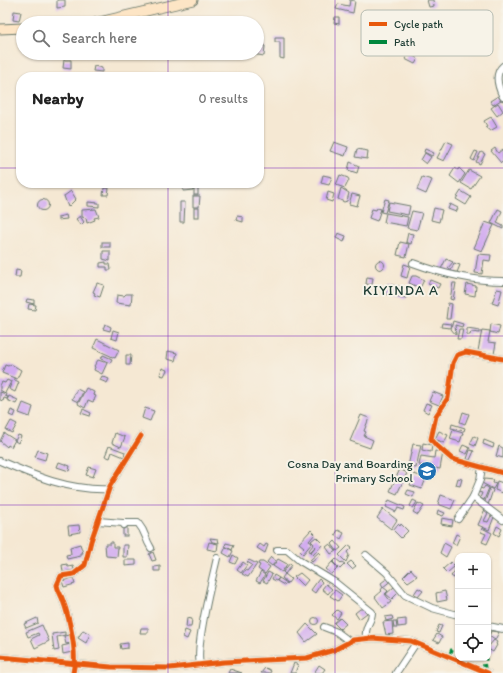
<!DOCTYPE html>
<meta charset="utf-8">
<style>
:root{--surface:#fff;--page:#f6f6f6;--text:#222;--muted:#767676;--line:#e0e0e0}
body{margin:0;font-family:Itim,sans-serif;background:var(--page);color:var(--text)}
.controls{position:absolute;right:12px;bottom:12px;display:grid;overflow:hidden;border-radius:8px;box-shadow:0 1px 3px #0004}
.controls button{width:36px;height:36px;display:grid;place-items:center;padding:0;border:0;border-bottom:1px solid var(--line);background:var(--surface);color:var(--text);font:20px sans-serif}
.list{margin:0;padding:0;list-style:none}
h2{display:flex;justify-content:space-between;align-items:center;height:52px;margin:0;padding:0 16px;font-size:17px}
h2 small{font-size:13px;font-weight:400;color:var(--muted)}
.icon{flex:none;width:22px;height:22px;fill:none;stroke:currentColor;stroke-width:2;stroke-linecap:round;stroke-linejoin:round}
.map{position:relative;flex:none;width:503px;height:673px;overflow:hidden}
.search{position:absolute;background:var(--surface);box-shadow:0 1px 3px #0004;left:16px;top:16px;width:248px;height:44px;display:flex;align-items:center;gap:10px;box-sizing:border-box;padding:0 14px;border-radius:22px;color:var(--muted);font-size:15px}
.panel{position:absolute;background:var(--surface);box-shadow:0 1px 3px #0004;left:16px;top:72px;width:248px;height:116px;border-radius:16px}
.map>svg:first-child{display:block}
.building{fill:#d2acf0}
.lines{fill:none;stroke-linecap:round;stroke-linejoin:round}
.street-casing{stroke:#6a796c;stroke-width:8}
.secondary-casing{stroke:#6a796c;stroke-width:11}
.street{stroke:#fff;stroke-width:6}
.secondary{stroke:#fde5c5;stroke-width:9}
.quiet{stroke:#00873e;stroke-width:4;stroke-dasharray:8 4;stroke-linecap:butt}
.cycleway-casing{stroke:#f7f3e8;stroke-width:8}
.cycleway{stroke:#e8590c;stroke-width:5}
.grid{fill:none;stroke:#7b2cbf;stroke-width:1;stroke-opacity:0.55}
.labels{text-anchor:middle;stroke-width:4;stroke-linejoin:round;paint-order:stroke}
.poi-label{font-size:12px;fill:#1f3d34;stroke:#f7f3e8;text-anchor:end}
.quarter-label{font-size:14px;letter-spacing:1px;fill:#1f3d34;stroke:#f7f3e8}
.key{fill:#f7f3e8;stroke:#b6bcb2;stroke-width:1}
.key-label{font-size:11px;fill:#1f3d34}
</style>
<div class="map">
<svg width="503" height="673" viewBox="0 0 503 673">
<rect width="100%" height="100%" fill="#f7f3e8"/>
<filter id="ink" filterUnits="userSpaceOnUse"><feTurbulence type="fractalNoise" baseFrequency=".025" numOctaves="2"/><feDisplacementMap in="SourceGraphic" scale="8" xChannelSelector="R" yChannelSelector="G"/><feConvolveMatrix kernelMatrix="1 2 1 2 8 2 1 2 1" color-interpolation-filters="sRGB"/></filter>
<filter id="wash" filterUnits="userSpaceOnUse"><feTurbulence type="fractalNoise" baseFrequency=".012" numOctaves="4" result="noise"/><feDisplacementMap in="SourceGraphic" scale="16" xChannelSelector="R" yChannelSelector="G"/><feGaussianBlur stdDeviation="0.9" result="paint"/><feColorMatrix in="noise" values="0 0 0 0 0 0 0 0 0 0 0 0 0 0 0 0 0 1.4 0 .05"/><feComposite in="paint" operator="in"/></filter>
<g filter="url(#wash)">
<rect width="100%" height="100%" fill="#f5e8d3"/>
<g id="blocks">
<!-- building -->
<g class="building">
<polygon points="57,0 65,0 65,7 57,8"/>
<polygon points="350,0 355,1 353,13 336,9 338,4 349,6"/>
<polygon points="427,0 433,0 434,6 429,7"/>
<polygon points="407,9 410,13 404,17 401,13"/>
<polygon points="14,11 21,12 19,21 13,20"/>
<polygon points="335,17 339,17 339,24 334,23"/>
<polygon points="240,18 240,23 233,23 232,19"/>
<polygon points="275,38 284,38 284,59 280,58 280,42 275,42"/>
<polygon points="257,45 265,46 264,56 252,54 257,53"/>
<polygon points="409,53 418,59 415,64 405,59"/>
<polygon points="64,60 71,60 71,69 63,68"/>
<polygon points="94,66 102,68 102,72 93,71"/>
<polygon points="498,96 501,100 493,105 490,101"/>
<polygon points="498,103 503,111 497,116 491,108"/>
<polygon points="491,117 497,127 490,131 485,127 487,126 484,121"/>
<polygon points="446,141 453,144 444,161 437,158"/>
<polygon points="334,142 348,147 345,156 330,151"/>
<polygon points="495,148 498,153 503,149 503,162 501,163 491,151"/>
<polygon points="357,149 368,151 367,159 355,157"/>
<polygon points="425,149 434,153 432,156 424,152"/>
<polygon points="475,151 478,152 474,161 471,159"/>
<polygon points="481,152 485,154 480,164 476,162"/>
<polygon points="425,153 431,157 426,164 421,160"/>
<polygon points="350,162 359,166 357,173 348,170"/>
<polygon points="455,168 458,170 459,168 465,174 459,183 450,176"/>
<polygon points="469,170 480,176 471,189 461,183"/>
<polygon points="323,175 332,177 329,185 321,183"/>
<polygon points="340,175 348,178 349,180 345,188 336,185"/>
<polygon points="422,177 432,180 426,194 417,190"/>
<polygon points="183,183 193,183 193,190 183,191"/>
<rect x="194" y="184" width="4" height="11"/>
<polygon points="104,188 109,188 108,195 103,195"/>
<polygon points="341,188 349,193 347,201 344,202 338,199"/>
<polygon points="71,191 76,199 68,207 64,196"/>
<polygon points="461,191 471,197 466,205 456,199"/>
<polygon points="328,192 334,194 332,202 326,200"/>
<polygon points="352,194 360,196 357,206 349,204"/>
<polygon points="193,196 200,196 199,207 193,207"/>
<polygon points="385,199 389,200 385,213 381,212"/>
<circle cx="43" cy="205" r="5.5"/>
<polygon points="88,202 99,203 99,207 88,206"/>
<polygon points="180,202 185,202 184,222 180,222"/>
<polygon points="389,202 410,206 408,215 387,211"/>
<polygon points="450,204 458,208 456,212 448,209"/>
<rect x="194" y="208" width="5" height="9"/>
<polygon points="377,208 381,209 377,221 369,218 372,209 376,210"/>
<polygon points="434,208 442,210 439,222 431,220"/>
<polygon points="96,209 99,217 94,218 95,220 87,223 86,218 82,217 82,210"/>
<polygon points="498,209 502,211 497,223 503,226 503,229 491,223"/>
<polygon points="412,211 422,213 417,230 407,228"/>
<polygon points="386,213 408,217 406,226 384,222"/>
<polygon points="66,215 67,219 58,220 58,217"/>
<polygon points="80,216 84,222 81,225 76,219"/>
<polygon points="237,216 243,217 243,222 236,220"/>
<polygon points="485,222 494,225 482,251 474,248"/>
<polygon points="338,233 346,236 344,242 336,238"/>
<polygon points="408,233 413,234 411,244 406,242"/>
<rect x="102" y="242" width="8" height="5"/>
<polygon points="400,242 409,244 406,257 397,255"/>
<polygon points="103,251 110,251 110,261 103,259"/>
<polygon points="478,254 491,255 490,261 484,260 482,274 475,273"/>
<polygon points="446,259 453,262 448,268 450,269 449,272 441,269"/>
<circle cx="380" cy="265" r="4.5"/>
<polygon points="106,262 106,264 110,264 111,270 107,270 107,267 100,267 100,263"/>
<polygon points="454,263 460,265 456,275 450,273"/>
<polygon points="404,264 410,266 407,278 401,276"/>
<polygon points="16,270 21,271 20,277 15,277"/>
<polygon points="412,276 416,276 424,280 420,288 409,283"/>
<polygon points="367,277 373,278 372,285 366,284"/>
<polygon points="430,280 440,284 438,288 428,284"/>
<polygon points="97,283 104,285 100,297 94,295 95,293 93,292"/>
<polygon points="453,283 456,283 453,300 450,299"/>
<polygon points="387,284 408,288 406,298 385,294"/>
<polygon points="467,284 476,286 475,296 465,294"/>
<polygon points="497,289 502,290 498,305 492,303"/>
<polygon points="126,294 132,294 131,305 116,303 117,295 124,296"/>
<polygon points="27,299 34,300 34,304 26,302"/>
<polygon points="448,303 452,304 450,319 446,319"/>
<polygon points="29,304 36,305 35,310 28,309"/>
<polygon points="453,321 463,324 462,327 455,325 456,335 451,329"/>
<polygon points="442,323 451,324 450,328 441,327"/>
<polygon points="105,324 111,327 110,331 103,329"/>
<polygon points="491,324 500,326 498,334 490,332"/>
<polygon points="467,328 480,330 480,333 471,332 470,335 467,335"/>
<polygon points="459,329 463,329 461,339 457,339"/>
<polygon points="113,330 119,332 117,340 111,338"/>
<polygon points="482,330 490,331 488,342 496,343 494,354 478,351"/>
<polygon points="97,339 119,350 115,358 93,348"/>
<polygon points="168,351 177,353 175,361 167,359"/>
<polygon points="103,355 112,359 110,363 101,359"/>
<polygon points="126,355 131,355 130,365 126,365"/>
<polygon points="98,360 107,363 102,374 94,370 95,367 94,366"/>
<polygon points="11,364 21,370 17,379 2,373 5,365 8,366"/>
<polygon points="162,368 167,370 164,376 160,375"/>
<polygon points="102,376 109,379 107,383 100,380"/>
<polygon points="13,379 19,382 15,392 9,389"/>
<polygon points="7,380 11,382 5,393 0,390 0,385 2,382 5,383"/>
<polygon points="86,388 94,392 93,395 96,396 93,402 88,400 85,408 78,404"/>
<polygon points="77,389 83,392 78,402 72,399"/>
<polygon points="0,392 6,394 5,396 8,397 7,399 4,398 3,401 0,400"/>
<polygon points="433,392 443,396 439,405 429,401"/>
<polygon points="9,396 18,400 16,404 7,400"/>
<polygon points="23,403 33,407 30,417 19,413"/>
<polygon points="426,403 432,405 428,413 423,410"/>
<polygon points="145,408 154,411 150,421 142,418"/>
<polygon points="83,409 91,413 90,416 81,413"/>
<polygon points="11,410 16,412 14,417 9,415"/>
<polygon points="463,412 469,414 465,424 460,422"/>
<polygon points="361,415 369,418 364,431 366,432 364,436 373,440 370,448 350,441"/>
<polygon points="11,421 17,424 12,433 6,430"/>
<polygon points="452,424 465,428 464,431 451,428"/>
<polygon points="453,430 463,433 460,442 450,439"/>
<polygon points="439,431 448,435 444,443 435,439"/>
<polygon points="4,433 15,440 11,447 8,445 7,447 0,441"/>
<polygon points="115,433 125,437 121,447 112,443"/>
<polygon points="18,435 21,436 18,443 15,441"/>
<polygon points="474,436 478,438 475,446 470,444"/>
<polygon points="484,440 494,444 493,448 483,444"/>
<polygon points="423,443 432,445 431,452 422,450"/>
<polygon points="413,444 421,445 416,468 408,466"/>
<polygon points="463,445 470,448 467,454 460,451"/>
<polygon points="109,446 125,452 124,457 112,452 110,458 105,456"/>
<polygon points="499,446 503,448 503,458 496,456"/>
<polygon points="38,450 47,453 45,460 35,457"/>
<polygon points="470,450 474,451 470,460 467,459"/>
<polygon points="435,451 443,452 440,469 419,465 421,456 434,458"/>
<polygon points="59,462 70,466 69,471 57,467"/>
<polygon points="89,467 96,469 93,477 86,475"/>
<polygon points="400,469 407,473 397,494 390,491"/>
<polygon points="414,474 426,478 422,489 410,485"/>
<polygon points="458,478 462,479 460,486 456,485"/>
<polygon points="484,479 494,480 493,483 496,484 493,489 482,483"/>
<polygon points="497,481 503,483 503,493 495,490"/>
<polygon points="485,486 489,488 484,500 480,498 482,493 478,492 480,488 483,489"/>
<polygon points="490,488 493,490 488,505 484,504"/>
<polygon points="408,490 415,492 413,497 406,494"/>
<polygon points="441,495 455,500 451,509 438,504"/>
<polygon points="389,500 405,507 404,510 398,508 396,512 386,507"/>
<polygon points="413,500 417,502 413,508 410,506"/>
<polygon points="418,503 424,506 418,515 413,512"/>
<polygon points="383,509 397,520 391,529 377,518"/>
<polygon points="485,509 489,511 484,521 488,522 491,516 494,517 489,530 478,525"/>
<polygon points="438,510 445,513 443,516 437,514"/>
<polygon points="442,518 453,520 452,526 441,524"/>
<polygon points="398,524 400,526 401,524 408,531 401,538 393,530"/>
<polygon points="79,525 80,532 69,534 68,526"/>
<polygon points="497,526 502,529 499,536 494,533"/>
<rect x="123" y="527" width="4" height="9"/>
<polygon points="482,528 492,533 487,544 482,542 486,534 481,532"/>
<polygon points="311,530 315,534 309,541 312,543 303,554 300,551 304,547 299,543"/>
<polygon points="338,530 344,533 341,539 335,535"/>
<polygon points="456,534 460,536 456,545 452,543"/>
<polygon points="316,537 323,544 313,555 311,552 316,546 310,552 309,550 314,544 311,541"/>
<polygon points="210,538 218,539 219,543 212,542"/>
<polygon points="335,541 341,548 337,551 332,544"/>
<polygon points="110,542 113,542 113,547 118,547 117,557 106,556 105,544 110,544"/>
<polygon points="209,542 218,544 217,551 207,549"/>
<polygon points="226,543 234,545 232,550 225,546"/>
<polygon points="444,543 451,547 446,557 440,553"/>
<polygon points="80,544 83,553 81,553 81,556 67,559 66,555 71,554 70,547"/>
<polygon points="260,544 264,547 266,544 268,545 265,553 257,548"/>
<polygon points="330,544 336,551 331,554 326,547"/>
<polygon points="123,545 128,545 127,557 123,557"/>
<polygon points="349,545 352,547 347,552 349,555 346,562 339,555"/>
<polygon points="226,547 233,551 230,557 223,553"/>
<polygon points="153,552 156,560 152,561 149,554"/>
<polygon points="319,552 321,554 312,562 310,560"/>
<polygon points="233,555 238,558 235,564 230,562"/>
<polygon points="271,557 276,561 272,566 267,562"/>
<polygon points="278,559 287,564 282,572 273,566"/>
<polygon points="336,559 341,563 342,562 345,564 340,569 333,562"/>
<polygon points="125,560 136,560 136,565 125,566"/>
<polygon points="249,560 257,564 248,577 242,574 245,570 247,571 252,565 247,562"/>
<polygon points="351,561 356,566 352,569 347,564"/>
<polygon points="243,562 247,565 241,573 237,570"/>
<polygon points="259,562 263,562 270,567 265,574 258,569 260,565 258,564"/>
<polygon points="332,562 338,568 332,574 326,569"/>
<polygon points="451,562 455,566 447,573 443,569"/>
<polygon points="290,563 292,565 285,574 283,572"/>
<polygon points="67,564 68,567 73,566 74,570 63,572 62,565"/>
<polygon points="160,566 160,571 154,571 154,567"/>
<polygon points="458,567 458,572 454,578 451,576"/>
<polygon points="411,569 417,576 408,582 403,577"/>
<polygon points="261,572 265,575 260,583 256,581"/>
<polygon points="268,572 272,574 267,583 263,581"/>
<polygon points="300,573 308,580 303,586 294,577"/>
<polygon points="285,574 291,579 288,583 282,578"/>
<polygon points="274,575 279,578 287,583 284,585 277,581 279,578 276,581 272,579"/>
<polygon points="389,577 392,580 383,587 381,583"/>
<polygon points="73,578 75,584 64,587 62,581"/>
<polygon points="319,579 322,582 315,593 311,590"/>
<polygon points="326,584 332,589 328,594 322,589"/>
<polygon points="383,587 388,591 385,594 391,602 383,608 375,597 382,591 381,590"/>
<polygon points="394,587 399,592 392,599 386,594"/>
<polygon points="418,588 423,591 418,597 414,594"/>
<polygon points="335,590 342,595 338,601 330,596"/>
<polygon points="445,591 447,600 437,602 436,593"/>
<polygon points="360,609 364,609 367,613 359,619 355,613"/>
<polygon points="337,610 341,613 337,619 332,615"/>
<polygon points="392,616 393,619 386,621 385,617"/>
<circle cx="315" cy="621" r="3.5"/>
<polygon points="37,618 38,623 26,628 24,624"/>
<polygon points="187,618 192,619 191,627 186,627"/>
<polygon points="340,618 346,624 340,629 334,623"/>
<polygon points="406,619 406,626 398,627 397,620"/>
<polygon points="392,621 393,634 386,635 383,622"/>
<polygon points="393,621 396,621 397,628 394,628"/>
<polygon points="307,624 317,634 306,642 299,633"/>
<polygon points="42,625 49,641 35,648 31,639 39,635 38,633 28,637 26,632"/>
<polygon points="439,625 442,626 439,633 436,632"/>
<polygon points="141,628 148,628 148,633 140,633"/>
<polygon points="83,630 90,634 86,643 78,638"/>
<polygon points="185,630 190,632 187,639 183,637"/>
<polygon points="491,631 499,632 495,640 489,636"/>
<polygon points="65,632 65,635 57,637 59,650 54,651 52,634"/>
<polygon points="437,634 442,637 439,643 433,640"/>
<polygon points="69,635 71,643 66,644 64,636"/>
<polygon points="494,640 497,642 496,644 497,645 493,652 488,649 488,647"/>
<polygon points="128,643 128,648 121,649 120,644"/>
<polygon points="71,644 72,652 63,654 62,646"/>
<polygon points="294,663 298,665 295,673 290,673"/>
<polygon points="319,665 325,669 322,673 314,673"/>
<polygon points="265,668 268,669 271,671 270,673 261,673"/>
<polygon points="230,669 242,673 228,673"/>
</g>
</g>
</g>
<g filter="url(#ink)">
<use href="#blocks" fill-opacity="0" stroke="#6a796c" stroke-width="1"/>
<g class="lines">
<defs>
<g id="street">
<path d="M503,66c-9,8 -5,21 0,31"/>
<path d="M413,263c30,11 58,18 90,18"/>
<polyline points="503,359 466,352 457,355 453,363 448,398 436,416 431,439 437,446 452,459 503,473"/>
<path d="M0,461c35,15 70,30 109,28"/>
<polyline points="473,497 480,480 482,467"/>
<polyline points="458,519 473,497 503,520"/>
<polyline points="98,521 123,523 124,525"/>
<path d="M123,523h15c9,11 6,14 13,25"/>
<path d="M277,550h10l13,11 36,22 36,29c0,11 -8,13 -6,26"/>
<polyline points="366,555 387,573 405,595 432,608 458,615"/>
<polyline points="488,626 503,629"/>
<polyline points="324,627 337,632 349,641"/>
<polyline points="0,657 111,667 170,668 224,662 307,658 334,650 353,640 372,638 411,641 488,673"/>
<path d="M200,664c-5,-18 12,-84 17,-106"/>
<path d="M73,673c5,-22 -5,-64 -15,-84l-1,-4 4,-9 13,-2 11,-9 6,-24 19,-55 31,-50"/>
<polyline points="396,673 416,643"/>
</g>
<g id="secondary">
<polyline points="95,23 193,0"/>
<polyline points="0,29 23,28"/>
</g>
</defs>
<!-- street casing -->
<use href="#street" class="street-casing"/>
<!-- secondary casing -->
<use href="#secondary" class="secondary-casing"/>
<!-- street -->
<use href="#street" class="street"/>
<!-- secondary -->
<use href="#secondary" class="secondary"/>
<!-- quiet -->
<g class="quiet">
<polyline points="449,657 452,650 458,646"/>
<polyline points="485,672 484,664 486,658"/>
</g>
<defs>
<g id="cycleway">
<polyline points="503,359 466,352 457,355 453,363 448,398 436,416 431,439 437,446 452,459 503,473"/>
<polyline points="0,657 111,667 170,668 224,662 307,658 334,650 353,640 372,638 411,641 488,673"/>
<path d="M73,673c5,-22 -5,-64 -15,-84l-1,-4 4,-9 13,-2 11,-9 6,-24 19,-55 31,-50"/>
</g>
</defs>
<!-- cycleway casing -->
<use href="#cycleway" class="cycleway-casing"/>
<!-- cycleway -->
<use href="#cycleway" class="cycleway"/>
</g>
</g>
<!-- grid -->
<path class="grid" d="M168,0v23M335,0v673M168,53v24M0,168h21M259,168h244M168,183v490M0,336h503M0,505h503"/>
<!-- icons -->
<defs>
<symbol id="school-disc" viewBox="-11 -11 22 22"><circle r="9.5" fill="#1f6fb2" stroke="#f7f3e8"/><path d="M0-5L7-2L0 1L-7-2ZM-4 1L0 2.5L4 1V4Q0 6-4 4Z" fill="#fff"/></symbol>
</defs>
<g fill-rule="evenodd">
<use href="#school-disc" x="416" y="460" width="22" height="22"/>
</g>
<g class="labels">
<!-- poi labels -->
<g class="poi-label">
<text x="413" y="468">Cosna Day and Boarding<tspan x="413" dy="14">Primary School</tspan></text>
</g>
<!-- quarter labels -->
<g class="quarter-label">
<text x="401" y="295">KIYINDA A</text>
</g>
</g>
<!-- legend -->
<rect x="361" y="10" width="132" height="46" rx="6" class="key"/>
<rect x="369" y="22" width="18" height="4" fill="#e8590c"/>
<rect x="369" y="40" width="18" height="4" fill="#00873e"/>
<g class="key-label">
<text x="394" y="28">Cycle path</text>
<text x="394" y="46">Path</text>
</g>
</svg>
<div class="controls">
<button>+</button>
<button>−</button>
<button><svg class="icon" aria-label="locate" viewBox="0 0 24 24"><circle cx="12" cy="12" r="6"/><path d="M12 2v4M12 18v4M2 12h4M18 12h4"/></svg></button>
</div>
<div class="search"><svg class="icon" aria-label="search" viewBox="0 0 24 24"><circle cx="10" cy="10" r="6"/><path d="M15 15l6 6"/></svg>Search here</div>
<section class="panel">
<h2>Nearby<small>0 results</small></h2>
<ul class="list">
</ul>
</section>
</div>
